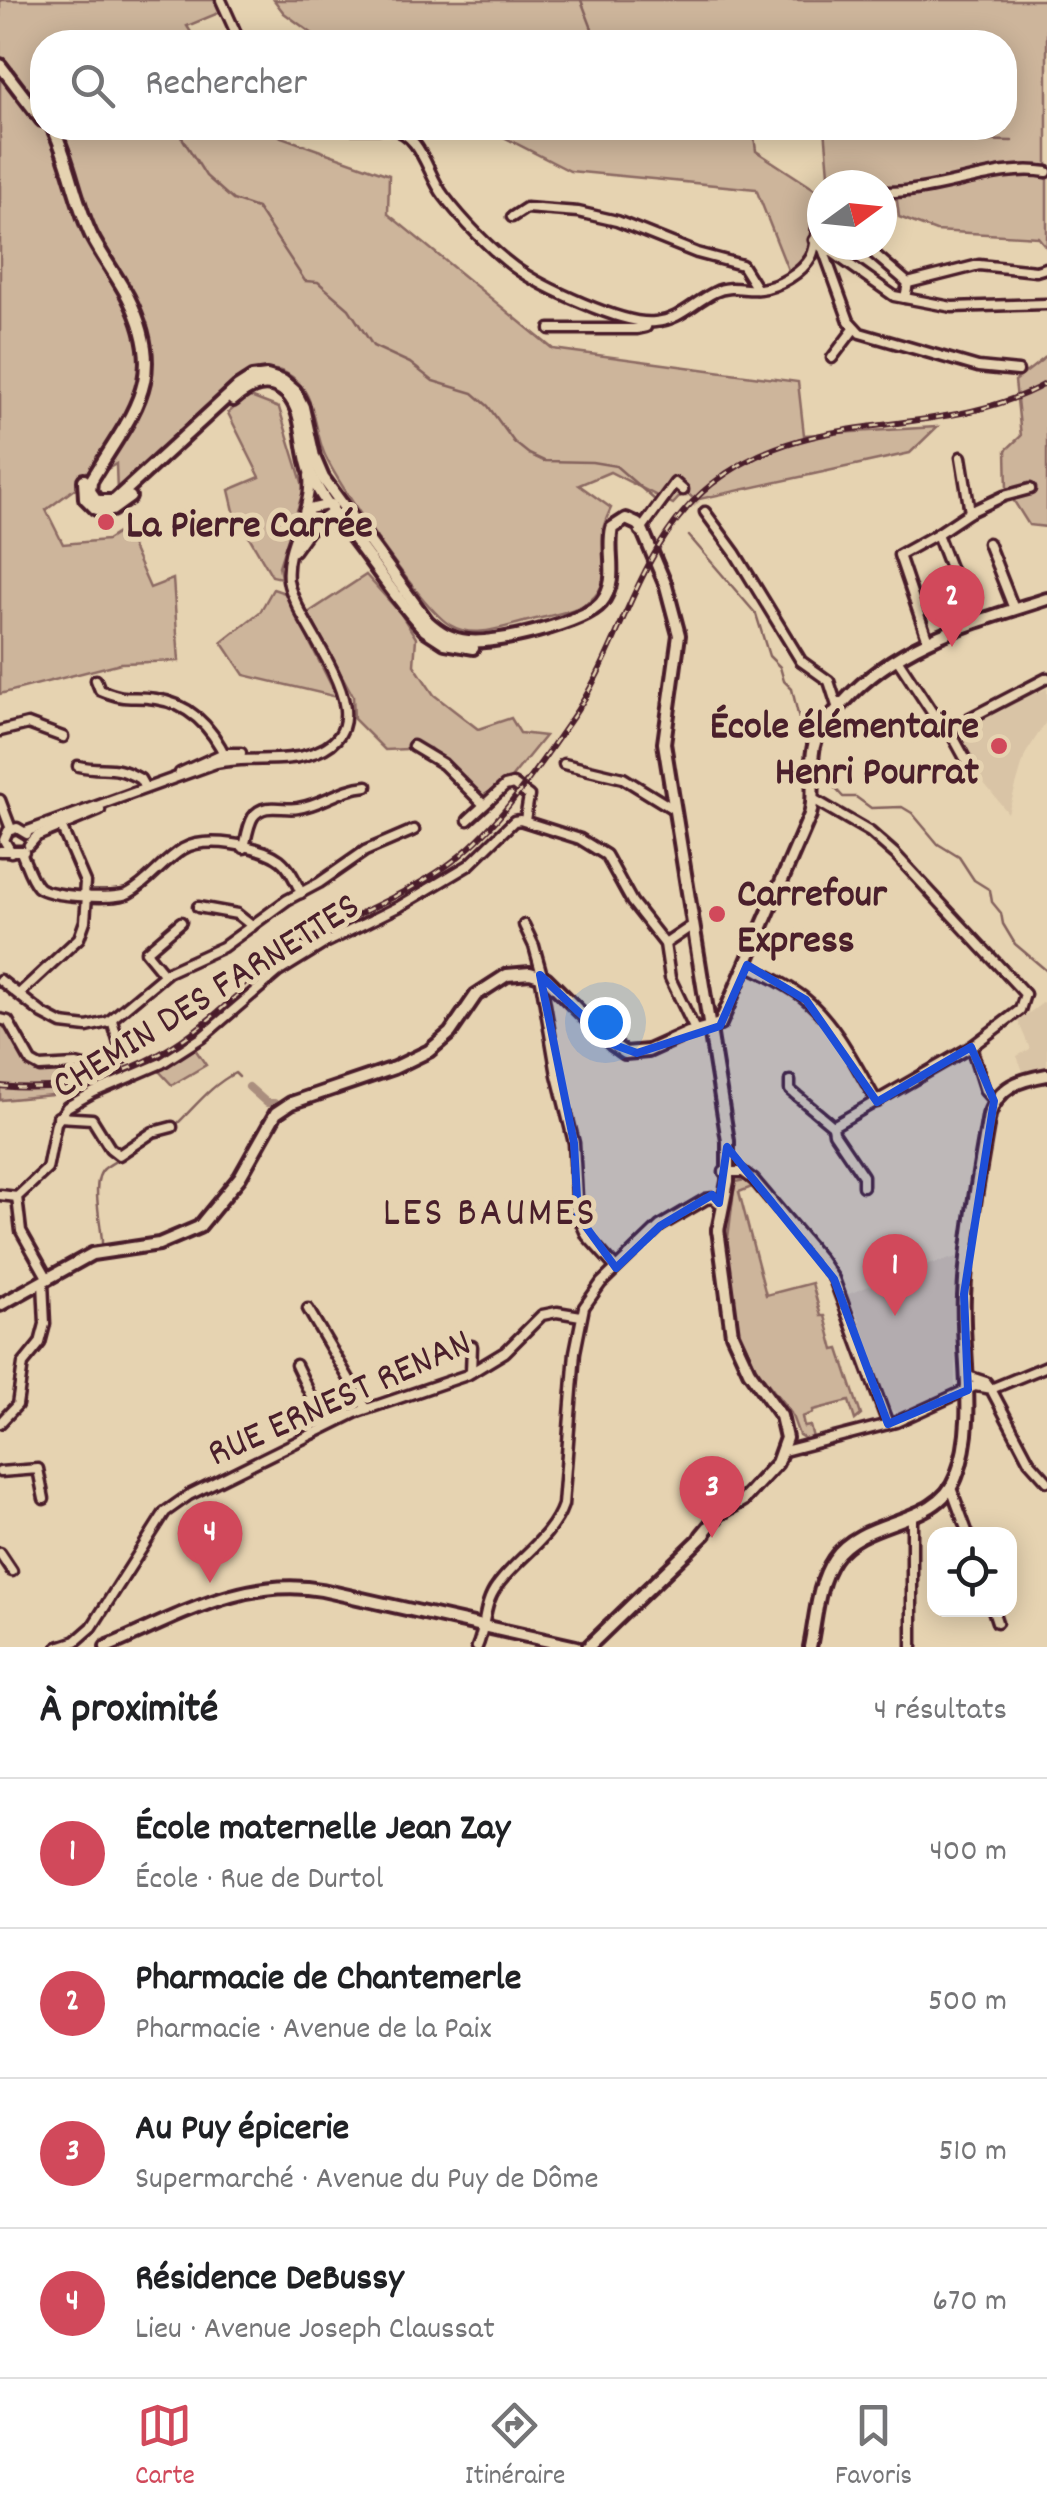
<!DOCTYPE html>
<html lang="fr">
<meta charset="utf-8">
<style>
:root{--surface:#fff;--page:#f6f6f6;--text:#202124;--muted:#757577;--line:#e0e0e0;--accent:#d1495b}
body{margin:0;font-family:Dekko,sans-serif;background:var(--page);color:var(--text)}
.controls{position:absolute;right:30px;bottom:30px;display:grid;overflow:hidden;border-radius:20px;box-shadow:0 5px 25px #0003}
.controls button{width:90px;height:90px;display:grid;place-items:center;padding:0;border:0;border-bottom:2px solid var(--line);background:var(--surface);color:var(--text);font:50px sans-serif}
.compass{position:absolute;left:807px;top:170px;width:90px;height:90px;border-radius:50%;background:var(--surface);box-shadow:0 5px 25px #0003;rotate:75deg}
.you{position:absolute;left:605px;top:1022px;width:35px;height:35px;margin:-25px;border:8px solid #fff;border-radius:50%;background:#1a73e8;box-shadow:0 0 0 15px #1a73e833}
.badge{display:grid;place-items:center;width:65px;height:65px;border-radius:50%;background:var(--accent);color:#fff;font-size:32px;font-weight:700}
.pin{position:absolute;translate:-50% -82px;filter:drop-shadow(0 2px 5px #0008)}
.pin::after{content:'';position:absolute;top:52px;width:35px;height:30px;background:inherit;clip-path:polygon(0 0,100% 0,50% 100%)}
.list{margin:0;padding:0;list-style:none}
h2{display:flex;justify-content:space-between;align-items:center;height:130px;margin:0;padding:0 40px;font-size:42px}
h2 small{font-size:32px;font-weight:400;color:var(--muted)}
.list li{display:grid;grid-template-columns:65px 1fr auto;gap:30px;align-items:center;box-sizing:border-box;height:150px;padding:0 40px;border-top:2px solid var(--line)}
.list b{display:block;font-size:38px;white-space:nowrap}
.list p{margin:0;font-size:32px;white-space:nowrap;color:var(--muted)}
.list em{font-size:32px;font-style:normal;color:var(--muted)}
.icon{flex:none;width:55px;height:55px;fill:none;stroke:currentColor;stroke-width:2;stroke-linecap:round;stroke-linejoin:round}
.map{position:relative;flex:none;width:1047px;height:1647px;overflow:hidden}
.search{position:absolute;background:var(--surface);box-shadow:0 5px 25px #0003;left:30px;right:30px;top:30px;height:110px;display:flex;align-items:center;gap:25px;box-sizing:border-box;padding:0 35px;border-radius:40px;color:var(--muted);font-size:38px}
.sheet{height:730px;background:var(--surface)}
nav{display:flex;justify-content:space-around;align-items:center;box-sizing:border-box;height:140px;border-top:2px solid var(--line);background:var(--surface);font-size:28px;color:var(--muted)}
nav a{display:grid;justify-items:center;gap:5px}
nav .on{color:var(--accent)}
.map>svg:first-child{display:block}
.built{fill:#d9c4a6}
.green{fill:#cdb59b;stroke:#8c6a63;stroke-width:2.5}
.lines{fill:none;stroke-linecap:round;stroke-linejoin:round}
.stream{stroke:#84625d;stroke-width:2.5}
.canal{stroke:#aa8e7e;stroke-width:8}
.minor-tunnel{stroke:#c7af96;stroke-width:8;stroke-dasharray:8 4;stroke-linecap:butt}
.minor-casing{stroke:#4a1f2b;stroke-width:15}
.major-casing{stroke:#4a1f2b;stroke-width:18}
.minor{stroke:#e6d3b1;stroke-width:8}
.major{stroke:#e6d3b1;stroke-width:10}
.rail-casing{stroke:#4a1f2b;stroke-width:6}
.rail{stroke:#e6d3b1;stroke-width:2.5;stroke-dasharray:8;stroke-linecap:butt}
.marked{fill:#1d4ed8;fill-opacity:0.2;stroke:#1d4ed8;stroke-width:8;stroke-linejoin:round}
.poi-dot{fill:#d1495b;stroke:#e6d3b1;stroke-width:4}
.labels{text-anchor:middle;stroke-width:10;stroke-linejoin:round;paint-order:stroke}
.poi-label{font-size:40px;font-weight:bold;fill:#4a1f2b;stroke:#e6d3b1;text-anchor:start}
.street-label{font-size:40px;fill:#4a1f2b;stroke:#e6d3b1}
.neighbourhood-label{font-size:42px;letter-spacing:2.5px;fill:#4a1f2b;stroke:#e6d3b1}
</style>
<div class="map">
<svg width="1047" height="1647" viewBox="0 0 1047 1647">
<rect width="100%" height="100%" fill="#e6d3b1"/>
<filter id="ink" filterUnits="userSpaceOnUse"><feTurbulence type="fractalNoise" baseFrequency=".01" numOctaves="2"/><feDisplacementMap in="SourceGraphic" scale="20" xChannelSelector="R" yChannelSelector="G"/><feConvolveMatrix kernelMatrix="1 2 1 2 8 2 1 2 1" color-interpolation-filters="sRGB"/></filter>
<g filter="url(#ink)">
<!-- built -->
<g class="built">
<polygon points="1038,686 1041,691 1047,688 1047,720 1025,755 1008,813 984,783 961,737 969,733 967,728 1003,710 1001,705"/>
<polygon points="1044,1002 1047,1009 1047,1071 1025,1076 1017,1056 1030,1049 1018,1021"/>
<polygon points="957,1257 955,1389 900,1414 890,1409 858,1325 860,1320 846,1295 912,1269"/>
</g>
<!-- green -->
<g class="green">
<path d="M0,0h224l4,9 -41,17 10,16h-155v86h227l12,9 108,38 -1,39 165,135 245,33 6,53 133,-8 -27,26 -215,47 -10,-9 -12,13 -63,-32 -31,13 32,23c-3,7 -7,15 -8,22 -2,22 9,47 -8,66 -15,17 -51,20 -71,26 -24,6 -51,17 -74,3 -26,-15 -114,-142 -126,-172 -11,-27 -8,-65 -38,-80 -14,-7 -31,-1 -45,3l-124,117 -1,-29 -39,23 -31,23 17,34 44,-4 17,-11 26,59 23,-9 6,82 -58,2 -121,31z"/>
<polygon points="274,0 1047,0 1047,248 1038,237 936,231 899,217 896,192 882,190 882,185 830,185 825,128 1004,128 1004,42 324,42 284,13"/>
<polygon points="486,128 753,128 756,151 822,194 814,218 809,257 790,275 756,189 570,171"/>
<polygon points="1047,356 1047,527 1029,525 1007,490 1006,450 1021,436 1015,381"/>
<polygon points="248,396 279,408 304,489 279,566 281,578 272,576 234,511 229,490 260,477 228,413"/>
<polygon points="366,575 401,614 416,638 414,665 434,695 478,729 511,718 520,733 545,736 511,778 481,797 430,748 385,750 354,719 353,696 308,613"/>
<polygon points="273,589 285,593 337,697 244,675 222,642 260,612"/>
<polygon points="0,1023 6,1024 31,1066 78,1069 52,1095 0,1100"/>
<polygon points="195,1049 206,1065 172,1085 159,1071"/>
<polygon points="745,1180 752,1187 739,1192 766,1295 812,1283 821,1316 825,1316 834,1350 839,1349 861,1415 855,1420 849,1401 813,1410 813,1413 802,1417 804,1427 810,1426 813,1438 807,1440 799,1435 791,1413 756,1368 738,1328 727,1246 735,1182"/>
</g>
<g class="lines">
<!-- stream -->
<g class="stream">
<polyline points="581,0 597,42"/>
<polyline points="107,37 112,42"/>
<polyline points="176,128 206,176 233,200 257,208 305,281 318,282 349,309 373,346 410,363 433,381 473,393 488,406 514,442 529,454 544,461 592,462 616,466 655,500"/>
<polyline points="931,128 936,138 950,140"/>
<polyline points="961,140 1012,141"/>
<polyline points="689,536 756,614 769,656 780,667 784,681 792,689 799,719 811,734"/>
<polyline points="827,769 833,786 843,797 856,797 871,808 902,807 912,813 938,844 959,857 974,880 990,890 992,902 1001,913 1003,924 1015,944 1047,971"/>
<path d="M175,1126c20,-19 35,-40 60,-53l4,4"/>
<path d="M102,1243c0,-18 -13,-64 3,-75 6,-5 14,-8 21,-13"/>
</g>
<!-- canal -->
<polyline class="canal" points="249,1087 267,1103 274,1103"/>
<!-- minor-tunnel -->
<polyline class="minor-tunnel" points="683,490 705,512"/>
<defs>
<g id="minor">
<polyline points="221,0 240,42"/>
<polyline points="344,128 379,128"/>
<path d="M390,128c33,7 36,45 54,68 19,25 46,53 70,71 26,19 110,59 141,55 25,-2 39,-20 60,-30 15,-8 30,-1 45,-3 18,-2 42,-16 51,-32 8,-15 3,-35 11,-51"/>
<path d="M882,192c56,2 116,-29 165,-20"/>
<polyline points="512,217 526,208 578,212 617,221 697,253 742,265 757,289"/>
<polyline points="822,245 814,240 823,249 849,321 860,333 978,367 1018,371"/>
<polyline points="822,245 894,296 952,307 1047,304"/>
<polyline points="871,251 908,283"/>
<polyline points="905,298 908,283 979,265 1036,271 1046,268"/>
<polyline points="550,329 637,329 646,327 647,323"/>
<polyline points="832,358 854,329"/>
<polyline points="961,457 970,512 937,534 971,622"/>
<polyline points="331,504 305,510 315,524 332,524 344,531"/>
<polyline points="705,512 735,553 801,661 829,681 838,709"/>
<polyline points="970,512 1004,496 1030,489"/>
<polyline points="640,531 675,483 683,490"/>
<polyline points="988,543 1014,609"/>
<polyline points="294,551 309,530 332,512 333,507"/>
<polyline points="928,641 899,555 937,534"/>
<polyline points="897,659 939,723 950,731 967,762"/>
<path d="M96,680l4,10c29,12 30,5 56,9 36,5 57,30 71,61"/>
<polyline points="0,731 28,724 63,737"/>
<polyline points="950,731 968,719 1047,678"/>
<polyline points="413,746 443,764 484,805"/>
<polyline points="564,764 623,778 675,810"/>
<path d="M78,766c27,6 35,-3 62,13l5,9"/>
<polyline points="180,773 224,753 241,753"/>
<polyline points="813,799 870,832 895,854 1025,994 1020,1010 971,1047 985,1091 994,1101"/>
<polyline points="0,800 11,829"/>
<polyline points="468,820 505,786 513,784 529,796 525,820"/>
<polyline points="61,826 85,882 84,896"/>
<path d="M25,832l191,-69c30,-7 64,0 91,-8 93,-25 -12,-127 -19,-175 -4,-37 25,-67 21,-104"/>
<polyline points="29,845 37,836 100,810"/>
<path d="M244,848c2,-8 4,-23 9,-31 11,-16 31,-6 45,-9 24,-3 43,-20 69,-22"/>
<polyline points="0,851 24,851"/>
<polyline points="11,852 4,840 8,831 17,828 27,834"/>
<path d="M21,852c5,11 9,26 17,35 11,10 78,13 91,6 20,-11 34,-32 54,-44 22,-13 77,-4 97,11 10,8 16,22 21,33"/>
<polyline points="198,907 237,914 252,926"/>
<polyline points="524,925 534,946 542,975"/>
<polyline points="665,944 693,925"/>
<path d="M747,965c19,10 38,18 56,32 33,26 53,69 74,105"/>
<polyline points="164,974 146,952 181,922"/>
<polyline points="540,975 557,1075 574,1143 578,1216 587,1236 616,1268"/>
<polyline points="0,980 43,1014 62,1024 87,1027 108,1022 168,972 223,947 287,900 319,883 365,851 414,830"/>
<polyline points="20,993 79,938 85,921 87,896"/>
<polyline points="0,1019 8,1021 31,1062 40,1067 76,1065 92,1069 123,1058 112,1020"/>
<polyline points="790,1081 790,1090 833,1126"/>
<polyline points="58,1117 92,1119 110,1148 119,1155 153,1132 172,1127"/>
<polyline points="833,1126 971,1047"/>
<polyline points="833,1126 834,1133 863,1176 863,1186"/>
<polyline points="724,1172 743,1172 754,1180 820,1258 834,1279 888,1424"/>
<polyline points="0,1195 17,1197"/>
<polyline points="48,1279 21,1231 17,1197 47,1169 56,1123 67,1107 94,1092 162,1063 201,1038 278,972 325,943 400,906 469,865 514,821 520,820 580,839 606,855 632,902 665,944 670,978 695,1030"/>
<polyline points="308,1309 366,1408"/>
<polyline points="296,1365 326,1427"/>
<polyline points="471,1372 472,1346"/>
<polyline points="968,1376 986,1382 991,1389 1029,1461 1047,1481"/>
<polyline points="991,1389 1047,1366"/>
<polyline points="0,1423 17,1405 23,1364 40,1343 45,1324 43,1282"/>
<polyline points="784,1451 896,1422 975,1386 991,1389"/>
<polyline points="0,1472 38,1469 44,1499"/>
<polyline points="951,1488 968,1534"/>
<polyline points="912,1515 912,1647"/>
<polyline points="0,1553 12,1571"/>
<polyline points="993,1610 997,1622"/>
<polyline points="58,1647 76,1641 92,1627 165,1512 189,1495 355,1413 467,1375 505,1352 542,1315 557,1312 581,1316"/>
<path d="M477,1647c9,-20 6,-43 20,-61 20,-28 55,-48 66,-81l12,-153 9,-45 17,-24 59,-57 46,-27 7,-1 6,5"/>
</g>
<g id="major">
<polyline points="0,65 42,120"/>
<path d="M53,128c17,35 22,74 39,109 11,21 25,39 36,60 42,83 3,116 -37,184l-1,10 7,10h17l124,-114 14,-9 15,-2 16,5 12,10 8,16 11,50 9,21 104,143c13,12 24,18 41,20 25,4 116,-18 133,-38 19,-23 5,-49 11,-75l14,-9 11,5 5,5 24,57 13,49 -15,108 64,398v40l-10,50"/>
<path d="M233,400c16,-14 36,-24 54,-6 19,20 13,55 24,80 10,26 31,48 47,70 22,29 42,60 67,86l20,13 28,5"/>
<polyline points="84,480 85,498 96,509 112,510 130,497"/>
<path d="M0,1305l92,-51 67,-10 40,-17 41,-50 36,-64 15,-10 103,-35 35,-17 21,-18 26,-38 31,-20 23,-2 16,5 66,66 13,9 23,-2 40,-18 32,-9 90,-209c7,-25 -3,-52 6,-76 6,-14 18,-26 28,-37 54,-60 128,-79 203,-103"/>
<polyline points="701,1536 719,1514 743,1500 777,1463 786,1438 781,1416 749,1371 732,1334 718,1229"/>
<path d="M106,1647c70,-29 138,-71 216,-57l254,57"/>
<polyline points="588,1647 705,1534"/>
<path d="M810,1647c6,-28 7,-63 24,-88 29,-43 103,-32 122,-82 22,-55 5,-125 8,-181 3,-60 15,-122 25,-181 10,-29 30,-35 58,-40"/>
</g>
</defs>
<!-- minor casing -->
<use href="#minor" class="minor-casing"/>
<!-- major casing -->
<use href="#major" class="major-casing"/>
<!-- minor -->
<use href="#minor" class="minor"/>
<!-- major -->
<use href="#major" class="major"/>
<defs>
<path id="rail" d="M0,1086c75,8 145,-14 203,-62 30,-23 56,-51 87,-72 46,-31 100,-49 146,-79 57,-36 96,-98 134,-152 54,-76 66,-176 142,-237 100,-81 228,-41 335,-101"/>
</defs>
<!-- rail casing -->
<use href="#rail" class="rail-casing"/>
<!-- rail -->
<use href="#rail" class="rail"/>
</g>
</g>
<!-- marked area -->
<path class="marked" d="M747,965l59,35 71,102 94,-55 23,54 -30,193 4,96 -80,34 -54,-145 -107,-132 -8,56 -7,-8 -52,31 -44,42 -38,-52 -4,-73 -34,-168 72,69 25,9 83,-27z"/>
<!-- markers -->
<g class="poi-dot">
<circle cx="106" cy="522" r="10"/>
<circle cx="999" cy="746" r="10"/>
<circle cx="717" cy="914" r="10"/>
</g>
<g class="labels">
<!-- poi labels -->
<g class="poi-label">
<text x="126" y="536">La Pierre Carrée</text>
<text x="979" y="737" text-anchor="end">École élémentaire<tspan x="979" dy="46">Henri Pourrat</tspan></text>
<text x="737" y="905">Carrefour<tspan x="737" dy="46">Express</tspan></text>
</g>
<!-- street labels -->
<g class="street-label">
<text transform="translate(204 993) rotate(-32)" y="14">CHEMIN DES FARNETTES</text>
<text transform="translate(338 1395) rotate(-24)" y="14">RUE ERNEST RENAN</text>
</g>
<!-- neighbourhood labels -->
<g class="neighbourhood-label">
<text x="490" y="1224">LES BAUMES</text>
</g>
</g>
</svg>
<div class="controls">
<button><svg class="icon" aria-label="locate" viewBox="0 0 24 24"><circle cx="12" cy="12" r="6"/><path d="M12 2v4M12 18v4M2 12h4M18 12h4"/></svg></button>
</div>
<svg class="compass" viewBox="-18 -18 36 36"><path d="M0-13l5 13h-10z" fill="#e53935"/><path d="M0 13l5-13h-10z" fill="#757577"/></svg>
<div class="you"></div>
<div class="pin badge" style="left:895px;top:1316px">1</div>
<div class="pin badge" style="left:952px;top:647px">2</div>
<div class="pin badge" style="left:712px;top:1538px">3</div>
<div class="pin badge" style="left:210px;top:1583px">4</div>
<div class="search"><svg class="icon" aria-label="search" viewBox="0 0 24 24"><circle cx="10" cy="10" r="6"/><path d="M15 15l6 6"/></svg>Rechercher</div>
</div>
<section class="sheet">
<h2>À proximité<small>4 résultats</small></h2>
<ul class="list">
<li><span class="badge">1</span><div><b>École maternelle Jean Zay</b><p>École · Rue de Durtol</p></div><em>400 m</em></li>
<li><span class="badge">2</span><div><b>Pharmacie de Chantemerle</b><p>Pharmacie · Avenue de la Paix</p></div><em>500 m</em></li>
<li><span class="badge">3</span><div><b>Au Puy épicerie</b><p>Supermarché · Avenue du Puy de Dôme</p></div><em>510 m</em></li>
<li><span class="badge">4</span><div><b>Résidence DeBussy</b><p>Lieu · Avenue Joseph Claussat</p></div><em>670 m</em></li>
</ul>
</section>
<nav>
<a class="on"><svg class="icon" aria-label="map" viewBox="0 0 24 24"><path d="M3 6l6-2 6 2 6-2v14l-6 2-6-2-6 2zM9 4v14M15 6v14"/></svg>Carte</a>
<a><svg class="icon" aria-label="directions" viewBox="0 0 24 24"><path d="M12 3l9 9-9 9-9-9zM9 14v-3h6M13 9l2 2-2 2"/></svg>Itinéraire</a>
<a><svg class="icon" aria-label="saved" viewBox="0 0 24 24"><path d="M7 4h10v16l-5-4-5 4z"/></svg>Favoris</a>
</nav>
